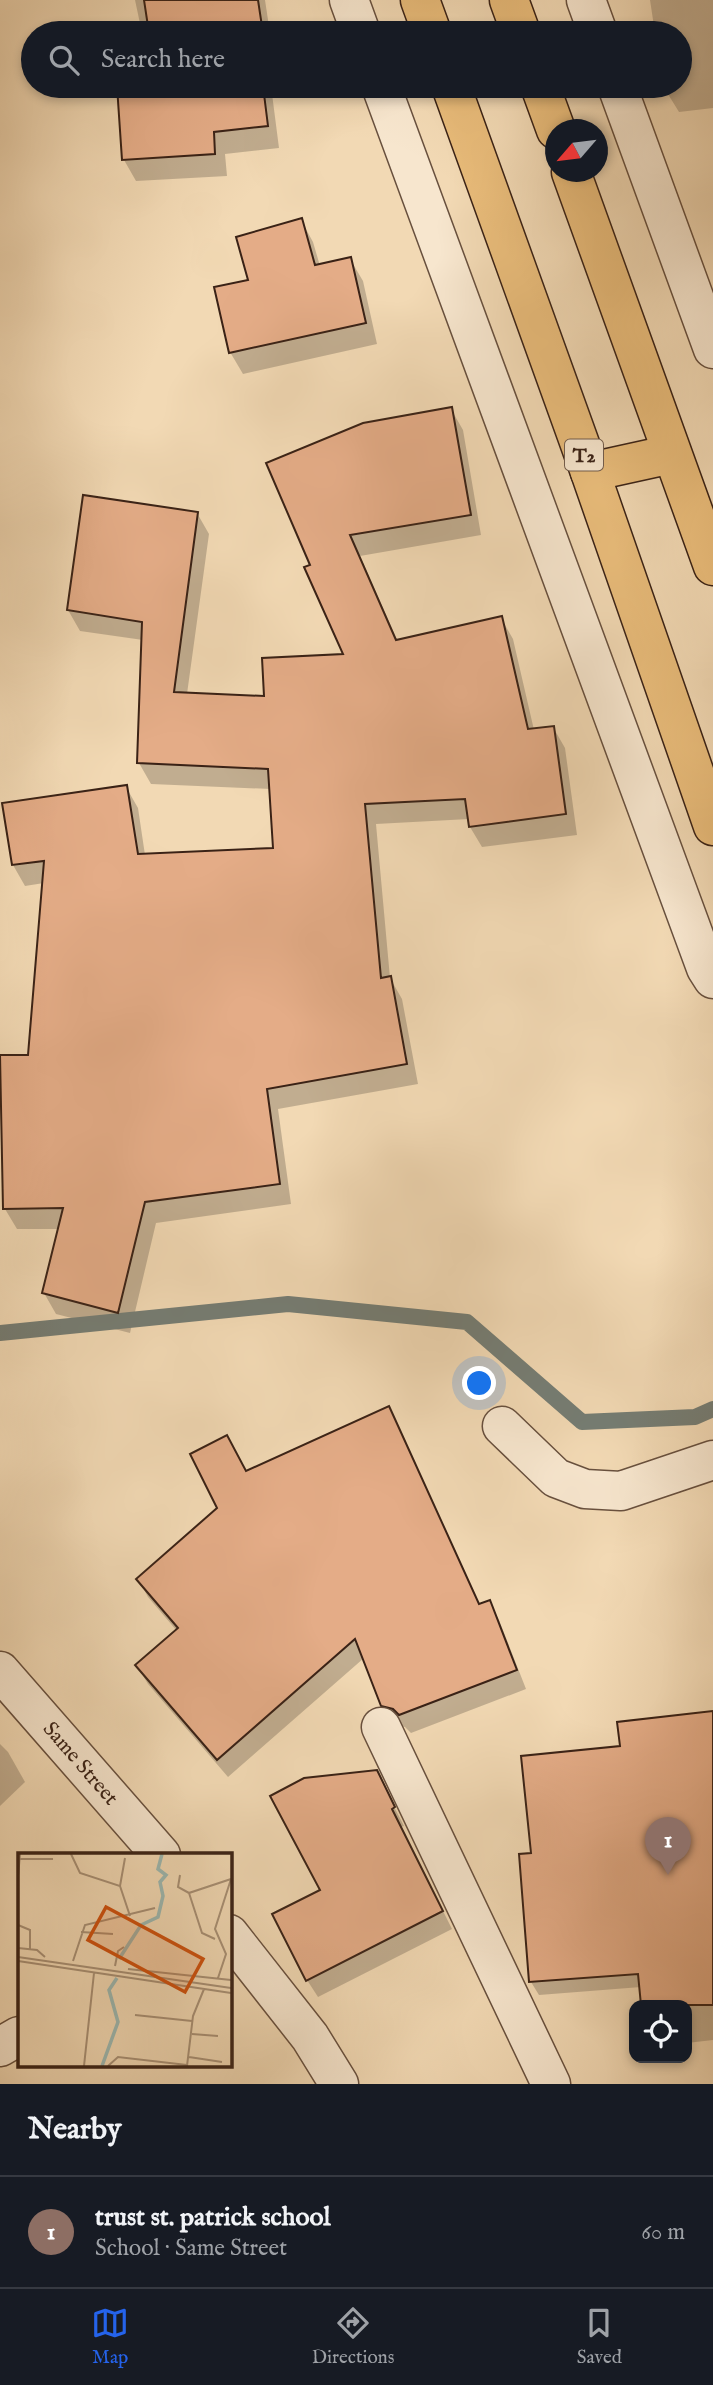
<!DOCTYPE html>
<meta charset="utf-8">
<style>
:root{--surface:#171b24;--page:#20242c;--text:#f1f3f6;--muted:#9ea1a6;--line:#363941;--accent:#2563eb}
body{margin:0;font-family:"IM FELL English",serif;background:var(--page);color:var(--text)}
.controls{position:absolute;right:21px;bottom:21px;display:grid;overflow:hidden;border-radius:14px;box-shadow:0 4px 10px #0003}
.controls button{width:63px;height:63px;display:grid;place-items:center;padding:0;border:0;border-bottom:2px solid var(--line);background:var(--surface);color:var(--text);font:35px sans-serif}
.compass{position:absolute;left:545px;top:119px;width:63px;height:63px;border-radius:50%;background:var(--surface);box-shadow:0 4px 10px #0003;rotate:242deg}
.you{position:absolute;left:480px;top:1384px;width:24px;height:24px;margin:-18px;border:5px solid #fff;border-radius:50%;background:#1a73e8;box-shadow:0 0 0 10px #1a73e833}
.badge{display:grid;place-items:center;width:46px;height:46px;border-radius:50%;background:var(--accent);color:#fff;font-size:23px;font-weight:700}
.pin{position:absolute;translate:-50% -58px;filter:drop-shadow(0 2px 4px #0008)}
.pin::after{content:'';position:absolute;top:37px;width:24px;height:21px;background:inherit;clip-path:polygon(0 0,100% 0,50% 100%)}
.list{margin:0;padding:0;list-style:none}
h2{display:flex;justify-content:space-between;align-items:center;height:91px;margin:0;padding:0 28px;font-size:30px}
h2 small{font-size:23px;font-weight:400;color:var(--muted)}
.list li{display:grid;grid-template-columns:46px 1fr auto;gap:21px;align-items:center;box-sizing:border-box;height:112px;padding:0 28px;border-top:2px solid var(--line)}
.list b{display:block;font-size:26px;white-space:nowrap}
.list p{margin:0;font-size:23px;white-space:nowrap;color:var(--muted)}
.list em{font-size:23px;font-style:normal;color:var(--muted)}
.icon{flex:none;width:38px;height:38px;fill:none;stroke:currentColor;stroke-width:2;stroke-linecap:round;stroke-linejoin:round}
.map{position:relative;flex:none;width:713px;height:2084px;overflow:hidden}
.search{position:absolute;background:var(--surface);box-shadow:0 4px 10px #0003;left:21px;right:21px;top:21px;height:77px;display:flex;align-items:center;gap:18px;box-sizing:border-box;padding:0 24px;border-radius:38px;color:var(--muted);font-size:26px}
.sheet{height:203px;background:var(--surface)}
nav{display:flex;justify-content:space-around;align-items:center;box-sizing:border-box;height:98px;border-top:2px solid var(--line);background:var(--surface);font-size:19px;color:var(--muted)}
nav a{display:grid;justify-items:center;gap:4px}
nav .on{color:var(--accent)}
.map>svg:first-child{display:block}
.shadow{fill:#0003}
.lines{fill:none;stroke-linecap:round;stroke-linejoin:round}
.stream{stroke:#757d74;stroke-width:16}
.building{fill:#e4ac87;stroke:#3a2216;stroke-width:2}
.minor-casing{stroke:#68503e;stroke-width:41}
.highway-casing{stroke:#3a2216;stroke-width:41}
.minor{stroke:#f7e6ce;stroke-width:38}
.highway{stroke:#e9bc7a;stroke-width:38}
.labels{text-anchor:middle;stroke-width:5;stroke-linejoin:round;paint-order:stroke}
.shield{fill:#f7e6ce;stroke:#735d4d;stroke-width:2}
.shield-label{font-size:19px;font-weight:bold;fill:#3a2216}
.street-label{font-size:21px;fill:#3a2216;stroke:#f7e6ce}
.inset-river{fill:none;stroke:#9cb9b2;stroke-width:3.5}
.inset-road{fill:none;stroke:#a89075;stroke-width:2}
.view{fill:#ce510e;fill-opacity:0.15;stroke:#ce510e;stroke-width:3.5}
.inset-edge{fill:none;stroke:#3a2216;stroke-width:3.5}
</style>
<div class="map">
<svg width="713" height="2084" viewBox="0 0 713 2084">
<rect width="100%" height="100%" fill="#f2d9b4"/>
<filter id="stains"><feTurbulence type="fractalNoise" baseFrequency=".00286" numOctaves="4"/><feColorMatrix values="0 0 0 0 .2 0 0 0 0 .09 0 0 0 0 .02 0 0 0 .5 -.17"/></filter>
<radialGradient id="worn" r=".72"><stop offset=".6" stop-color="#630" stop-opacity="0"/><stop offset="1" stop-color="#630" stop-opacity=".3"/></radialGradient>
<!-- shadow -->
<g class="shadow">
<polygon points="135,0 265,0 270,33 142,33"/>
<polygon points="650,0 713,0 713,108 679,112 663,86 680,86 680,33 655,33"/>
<polygon points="119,86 271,86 279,148 225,154 227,176 136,181 124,160"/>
<polygon points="301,220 313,242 320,266 350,259 363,281 377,344 243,374 230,352 250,281"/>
<polygon points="451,409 463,430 481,535 360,556 398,642 501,618 513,639 534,730 553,727 565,748 577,835 482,847 470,827 469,819 376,824 390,978 402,999 418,1084 278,1109 291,1204 156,1223 130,1333 56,1314 44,1293 59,1229 17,1229 5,1209 30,1057 44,883 25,886 13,865 4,805 126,787 138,808 145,855 275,850 271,789 151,784 139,763 143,640 80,631 68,610 197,513 209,534 187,694 266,698 346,655 312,566"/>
<polygon points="398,1427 480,1606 489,1602 499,1620 526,1689 411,1733 405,1727 393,1724 382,1705 364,1658 228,1777 148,1684 137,1666 177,1631 148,1597 138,1579 219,1508 246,1473"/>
<polygon points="713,1712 713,2040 687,2043 687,2005 643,2005 641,1987 539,1995 531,1982 533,1855 622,1747"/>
<polygon points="0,1744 8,1752 25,1782 0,1806"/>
<polygon points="376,1772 404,1826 401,1827 452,1929 318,1997 307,1980 323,1891"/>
</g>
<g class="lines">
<!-- stream -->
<polyline class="stream" points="0,1333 288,1304 467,1322 582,1422 695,1417 713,1409"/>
</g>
<!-- building -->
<g class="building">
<polygon points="144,0 258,0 263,33 149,33"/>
<polygon points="117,86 263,86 268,126 214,132 215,154 122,160"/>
<polygon points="302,218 315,265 351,257 366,323 229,353 214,287 248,280 236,237"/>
<polygon points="452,407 471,515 350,535 396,640 502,616 528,729 554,726 566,814 469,827 465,799 365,804 381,978 391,976 407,1064 267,1089 280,1184 145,1202 118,1313 42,1293 63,1208 3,1209 0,1055 28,1055 44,861 12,865 2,803 127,785 138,854 273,848 268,769 137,763 142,622 67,610 83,495 198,512 174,692 264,696 262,658 343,654 304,567 310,565 266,463 363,423"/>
<polygon points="389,1406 479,1604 490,1600 517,1670 399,1715 393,1709 381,1706 355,1639 217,1760 135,1665 178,1628 136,1579 217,1508 190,1454 227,1435 246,1471"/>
<polygon points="713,1711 713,2005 641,2005 638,1974 529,1982 519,1854 531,1853 521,1756 620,1746 617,1722"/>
<polygon points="377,1770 395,1807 392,1809 443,1911 306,1981 272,1914 320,1890 270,1796 304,1778"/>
</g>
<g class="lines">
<defs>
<g id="minor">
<polyline points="349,0 361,33"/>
<polyline points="586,0 598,33"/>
<polyline points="381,86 706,968 713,979"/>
<polyline points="617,86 713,349"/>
<polyline points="502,1426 556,1478 585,1489 621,1491 713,1460"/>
<polyline points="0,1671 161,1855"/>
<polyline points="381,1727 551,2084"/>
<polyline points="229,1934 310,2037 339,2084"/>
<polyline points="0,2047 19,2036"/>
</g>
<g id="highway">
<polyline points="420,0 432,33"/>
<polyline points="509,0 521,33"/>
<polyline points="451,86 590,472 713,826"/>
<polyline points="540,86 556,130"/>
<polyline points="571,172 713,566"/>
<polyline points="590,472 672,454"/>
</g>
</defs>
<!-- minor casing -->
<use href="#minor" class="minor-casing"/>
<!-- highway casing -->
<use href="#highway" class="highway-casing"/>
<!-- minor -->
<use href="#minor" class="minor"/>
<!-- highway -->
<use href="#highway" class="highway"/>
</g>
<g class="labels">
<!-- shield labels -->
<rect class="shield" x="565" y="439.5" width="38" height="31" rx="5"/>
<g class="shield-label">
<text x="584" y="462">T2</text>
</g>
<!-- street labels -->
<g class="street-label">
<text transform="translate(81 1763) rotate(49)" y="7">Same Street</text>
</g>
</g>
<!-- overview -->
<g transform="translate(18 1853)">
<rect width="214" height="214" fill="#f2d9b4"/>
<path class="inset-river" d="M101,106l22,-34 17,-8 5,-21 -3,-14 6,-7 -8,-6 4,-15M84,213l16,-44 -9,-32 8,-12"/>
<path class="inset-road" d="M53,1l9,19 40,13 10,30M2,6h33M162,22l-2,12 11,6M0,24l2,-23M102,33l5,-28M0,72l12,5v19M63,79l32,2M197,86l-13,-6 -13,-40 42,-14M0,95l19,2 8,7M0,104l213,31M0,108l213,32M55,108l12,-36 70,-17M97,113l3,-15 6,-4M110,116l103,11M200,125l8,-24 -11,-25 16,-50M117,162l57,6M174,181l26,2M171,204l33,5M66,213l10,-93M90,213l10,-9 69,8M169,213l6,-50 11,-27"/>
<path class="view" d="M88,54l97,52 -18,33 -97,-52z"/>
<rect width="214" height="214" class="inset-edge"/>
</g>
<rect width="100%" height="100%" filter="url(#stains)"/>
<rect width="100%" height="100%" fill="url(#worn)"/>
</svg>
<div class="controls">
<button><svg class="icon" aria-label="locate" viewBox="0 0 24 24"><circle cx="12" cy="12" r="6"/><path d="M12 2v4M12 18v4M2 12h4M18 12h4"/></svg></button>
</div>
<svg class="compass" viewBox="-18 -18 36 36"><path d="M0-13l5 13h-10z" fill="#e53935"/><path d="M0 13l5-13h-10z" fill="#9ea1a6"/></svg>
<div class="you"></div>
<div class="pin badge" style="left:668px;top:1875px;background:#8d6e63">1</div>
<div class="search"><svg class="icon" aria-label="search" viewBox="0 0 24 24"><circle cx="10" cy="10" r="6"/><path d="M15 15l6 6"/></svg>Search here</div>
</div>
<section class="sheet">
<h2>Nearby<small></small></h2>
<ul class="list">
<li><span class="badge" style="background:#8d6e63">1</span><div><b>trust st. patrick school</b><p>School · Same Street</p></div><em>60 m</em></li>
</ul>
</section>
<nav>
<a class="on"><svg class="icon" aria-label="map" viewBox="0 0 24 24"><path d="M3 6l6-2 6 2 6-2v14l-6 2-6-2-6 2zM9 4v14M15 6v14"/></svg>Map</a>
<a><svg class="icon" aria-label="directions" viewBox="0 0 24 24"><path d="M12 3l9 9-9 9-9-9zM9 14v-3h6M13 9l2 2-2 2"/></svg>Directions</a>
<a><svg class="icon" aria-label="saved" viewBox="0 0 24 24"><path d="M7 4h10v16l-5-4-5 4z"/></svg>Saved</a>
</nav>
